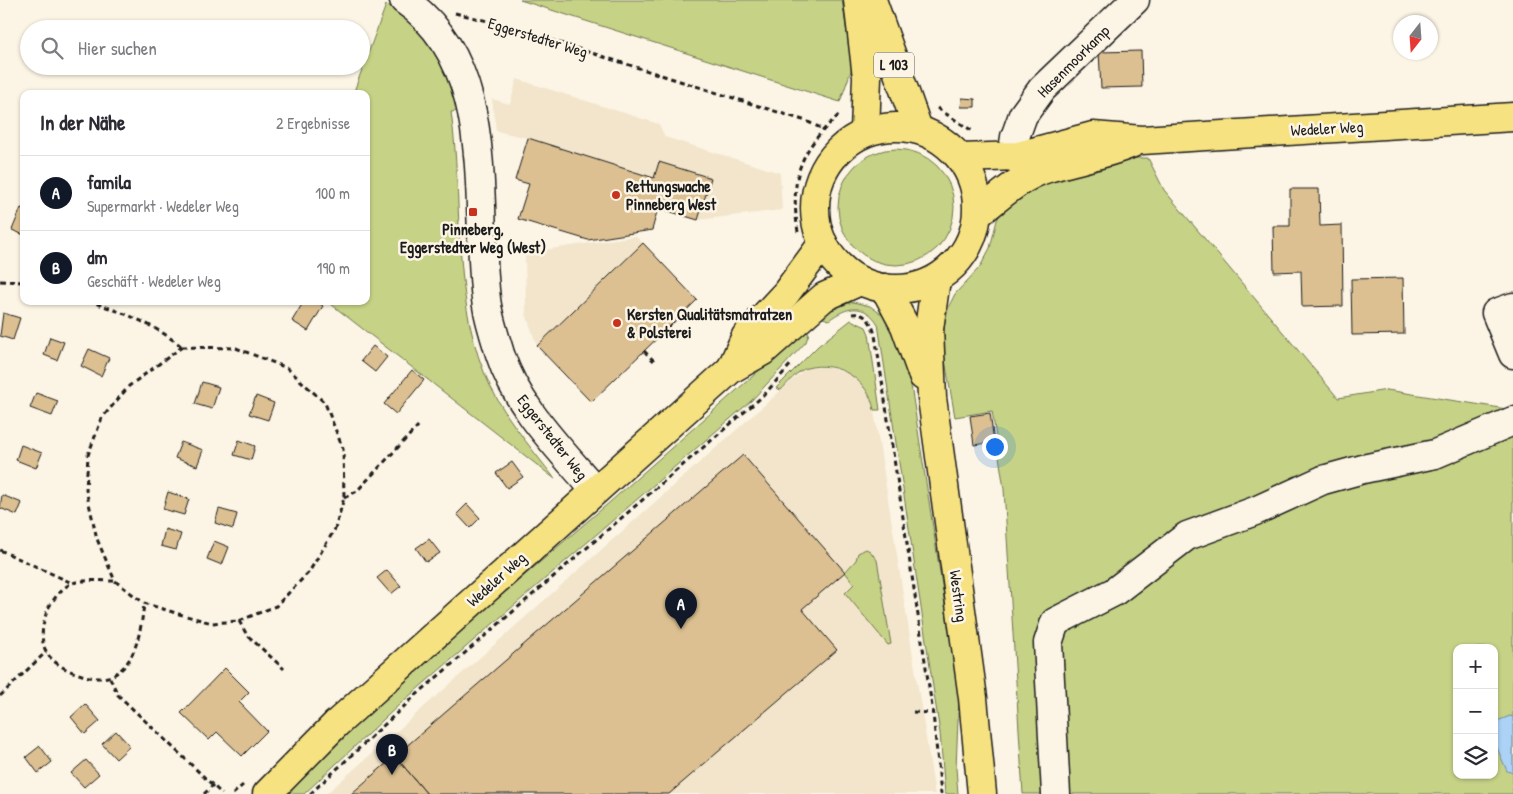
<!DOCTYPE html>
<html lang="de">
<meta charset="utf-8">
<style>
:root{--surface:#fff;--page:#f7f7f7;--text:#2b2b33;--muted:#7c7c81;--line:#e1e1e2;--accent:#111827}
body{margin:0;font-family:"Patrick Hand",sans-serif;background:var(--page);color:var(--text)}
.controls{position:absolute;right:15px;bottom:15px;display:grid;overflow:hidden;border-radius:10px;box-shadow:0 1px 4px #0004}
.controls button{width:45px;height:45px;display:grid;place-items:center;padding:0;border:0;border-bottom:1px solid var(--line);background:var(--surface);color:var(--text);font:25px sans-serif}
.compass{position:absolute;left:1393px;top:15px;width:45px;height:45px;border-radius:50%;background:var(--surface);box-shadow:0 1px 4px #0004;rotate:197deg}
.you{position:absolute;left:994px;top:446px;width:18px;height:18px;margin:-12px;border:4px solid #fff;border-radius:50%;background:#1a73e8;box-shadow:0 0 0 8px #1a73e833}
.badge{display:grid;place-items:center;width:32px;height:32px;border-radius:50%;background:var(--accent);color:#fff;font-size:16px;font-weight:700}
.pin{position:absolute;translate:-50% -41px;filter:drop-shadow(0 1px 2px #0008)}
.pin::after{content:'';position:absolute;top:26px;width:18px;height:15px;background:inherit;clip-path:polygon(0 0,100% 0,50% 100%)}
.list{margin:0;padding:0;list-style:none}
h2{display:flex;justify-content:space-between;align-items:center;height:65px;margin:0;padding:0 20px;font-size:21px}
h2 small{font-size:16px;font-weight:400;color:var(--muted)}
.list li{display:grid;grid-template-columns:32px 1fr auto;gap:15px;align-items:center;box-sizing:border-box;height:75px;padding:0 20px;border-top:1px solid var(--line)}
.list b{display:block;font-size:19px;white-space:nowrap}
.list p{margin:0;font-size:16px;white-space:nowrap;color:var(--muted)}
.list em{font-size:16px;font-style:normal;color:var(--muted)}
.icon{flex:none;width:28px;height:28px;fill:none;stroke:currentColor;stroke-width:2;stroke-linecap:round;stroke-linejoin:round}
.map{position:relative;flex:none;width:1513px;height:794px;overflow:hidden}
.search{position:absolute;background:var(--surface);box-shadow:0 1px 4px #0004;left:20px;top:20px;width:350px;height:55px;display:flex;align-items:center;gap:12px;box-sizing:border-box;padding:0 18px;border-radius:28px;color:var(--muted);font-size:19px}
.panel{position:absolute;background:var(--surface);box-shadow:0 1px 4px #0004;left:20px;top:90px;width:350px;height:215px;border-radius:10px}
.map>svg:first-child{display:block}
.built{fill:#f2e5cc}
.green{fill:#c6d286;stroke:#717751;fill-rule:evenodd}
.water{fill:#acd2f6;stroke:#72899f}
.building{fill:#dcc091;stroke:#1c1c1c}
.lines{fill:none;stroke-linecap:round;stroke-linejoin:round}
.minor-casing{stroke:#1c1c1c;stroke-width:31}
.major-casing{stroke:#1c1c1c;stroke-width:31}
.path{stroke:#1c1c1c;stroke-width:3;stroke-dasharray:5 4;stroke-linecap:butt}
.minor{stroke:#fcf5e5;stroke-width:28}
.major{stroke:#f7e281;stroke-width:28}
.poi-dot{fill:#c8321e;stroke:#fcf5e5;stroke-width:2}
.labels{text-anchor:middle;stroke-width:5;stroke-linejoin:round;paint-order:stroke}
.shield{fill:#fcf5e5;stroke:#5f5d58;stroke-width:1}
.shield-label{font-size:15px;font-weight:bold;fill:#1c1c1c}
.street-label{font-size:16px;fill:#1c1c1c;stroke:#fcf5e5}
.poi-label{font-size:16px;font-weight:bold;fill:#1c1c1c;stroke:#fcf5e5;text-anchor:start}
</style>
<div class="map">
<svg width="1513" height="794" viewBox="0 0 1513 794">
<rect width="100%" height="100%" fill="#fcf5e5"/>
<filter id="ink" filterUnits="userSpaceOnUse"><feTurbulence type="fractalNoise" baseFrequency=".02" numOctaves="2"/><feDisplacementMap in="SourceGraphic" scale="10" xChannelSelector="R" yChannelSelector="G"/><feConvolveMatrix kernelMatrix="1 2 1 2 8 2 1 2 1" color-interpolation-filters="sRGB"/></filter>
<g filter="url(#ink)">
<!-- built -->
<g class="built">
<polygon points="517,79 659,124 665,137 780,173 782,210 698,220 711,178 660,162 654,178 528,138 496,131 492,99 510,104"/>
<polygon points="635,236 643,243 537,346 526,314 525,253"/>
<polygon points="827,367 850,374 865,386 872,398 935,794 326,794 806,368"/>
</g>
<!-- green -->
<g class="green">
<polygon points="520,0 842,0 852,68 840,102"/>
<path d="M386,5c8,3 18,5 25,10 19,14 42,73 47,96l-7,1c12,84 1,180 33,260 16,40 45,73 71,107l-228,-178h39v-207h-13z"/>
<circle cx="896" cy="207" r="58"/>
<path d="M1132,158h16l16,32 174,208 49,-8 126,20v384h-490l-19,-305 -12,-78 -37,6 -12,-68 2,-29 4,-14 6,-12 25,-27 10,-19 7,-28 8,-15 18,-17 84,-26zM1457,648h37v127h-37z"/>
<path d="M853,302l17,4 18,13 22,60 49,316 -3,73 2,26h-13l-5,-61 -62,-409c-13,-21 -31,-18 -49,-4l-9,-3 16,-10z"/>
<path d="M851,320l15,7 3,7 11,76h-6c-5,-30 -36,-50 -67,-42 -9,2 -20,16 -26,22l-5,-2 42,-42z"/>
<polygon points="805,330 809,333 806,342 751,401 400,704 304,794 281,794 427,659 610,502"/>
<polygon points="866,549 870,551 877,560 891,644 888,645 845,593 854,584 845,572 856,560 858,553"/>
</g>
<!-- water -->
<path class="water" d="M1510,716l3,1v56l-6,-2c-6,-15 -18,-34 -10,-50z"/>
<!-- building -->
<g class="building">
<polygon points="1141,51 1142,87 1101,88 1099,52"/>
<polygon points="962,98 975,99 975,107 961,107"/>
<polygon points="528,138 654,178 659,162 711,178 698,220 658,208 652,230 588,240 518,219 529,184 515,180"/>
<polygon points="1290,189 1319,189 1320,226 1342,225 1343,306 1302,307 1301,271 1274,272 1273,226 1290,226"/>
<polygon points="21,208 24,209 24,235 12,230"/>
<polygon points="643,243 697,300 591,402 537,346"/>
<polygon points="1403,278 1404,334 1352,335 1351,279"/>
<polygon points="304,301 316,301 323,306 308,331 292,321"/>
<polygon points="3,313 20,318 13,340 0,336"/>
<polygon points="50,337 64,342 57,360 44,355"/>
<polygon points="373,346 387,357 375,372 361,361"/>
<polygon points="89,349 109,358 101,376 81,366"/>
<polygon points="412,370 424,380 396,414 384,404"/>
<polygon points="202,382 219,387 212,409 195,404"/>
<polygon points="36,393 58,401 52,416 30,408"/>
<polygon points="256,396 274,403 268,420 249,414"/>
<polygon points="990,413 994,442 974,445 970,416"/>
<polygon points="239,440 255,446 251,460 234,455"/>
<polygon points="181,442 203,450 197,466 175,458"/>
<polygon points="21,445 42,453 36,468 16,460"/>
<polygon points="743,455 845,572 802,609 837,650 669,794 427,794 395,756"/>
<polygon points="512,462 523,477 507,488 496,473"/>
<polygon points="168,492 189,499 184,515 163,509"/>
<polygon points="2,495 22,503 17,515 0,508"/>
<polygon points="467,504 480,518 470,528 457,514"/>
<polygon points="219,509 237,514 233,529 215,523"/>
<polygon points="165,529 181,534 176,550 161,546"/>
<polygon points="429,539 440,553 426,562 416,548"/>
<polygon points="214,541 229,547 222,565 207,559"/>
<polygon points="387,570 401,586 391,594 377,578"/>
<polygon points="225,668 249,692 239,702 267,731 242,756 217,732 209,740 181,713"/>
<polygon points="85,704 100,721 85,734 71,717"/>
<polygon points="116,731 130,746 116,759 102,744"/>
<polygon points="40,746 52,762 38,773 26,757"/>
<polygon points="395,756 427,794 351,794"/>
<polygon points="86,760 99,774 84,787 71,773"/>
</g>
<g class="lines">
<defs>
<g id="minor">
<path d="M404,0c95,65 70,201 82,299 2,18 9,38 14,55 17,53 59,94 95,136"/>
<polyline points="1012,157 1015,137 1023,115 1042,89 1135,0"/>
<polyline points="1513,307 1496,313 1513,354"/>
<polyline points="1056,794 1048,643 1055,622 1114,592 1187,536 1255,511 1323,480 1363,469 1435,454 1513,421"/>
</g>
<g id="major">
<polyline points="858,0 867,77 865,132"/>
<polyline points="872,0 918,129"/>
<circle cx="896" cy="208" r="81"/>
<polyline points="961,158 1018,156 1093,136 1142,140 1513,117"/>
<path d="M978,214c21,-17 43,-38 70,-46 29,-9 57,-13 85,-25"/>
<polyline points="936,279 929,329 932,398 973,698 982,794"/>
<polyline points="885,288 905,326 923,376"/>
<polyline points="731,369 746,336 786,293 823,243"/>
<polyline points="267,794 336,724 731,369 763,351 824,297 860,281"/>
</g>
</defs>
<!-- minor casing -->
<use href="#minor" class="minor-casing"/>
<!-- major casing -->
<use href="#major" class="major-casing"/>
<!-- path -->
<g class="path">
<polyline points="455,13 500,24 806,121 823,129"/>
<polyline points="937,108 974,132"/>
<path d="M798,232c-8,-54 0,-81 42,-118"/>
<polyline points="0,281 24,282"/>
<path d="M88,301c33,10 68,24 94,46"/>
<path d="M852,314c14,-2 20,9 23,21l58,378 8,81"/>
<polygon points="182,347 236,348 287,368 325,403 343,449 344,498 335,529 309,572 276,606 239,621 212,623 179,614 144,603 115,581 97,539 86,490 88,455 102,418 129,386"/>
<polyline points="644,351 655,362"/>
<polyline points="344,498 357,491 419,425"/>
<polyline points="0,550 72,583"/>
<path d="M114,581c-12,0 -30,-2 -41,2 -11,4 -18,14 -24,24 -6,12 -10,32 -3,44 5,11 20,19 30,22 52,21 64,-28 68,-70"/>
<polyline points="239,621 247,635 284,669"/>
<polyline points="110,678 118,695 222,794"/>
<polyline points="0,696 46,652"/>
<polyline points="913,712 933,713"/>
<polyline points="204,794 213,785"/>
<polyline points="233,794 243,785"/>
<polyline points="310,794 414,697 764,395 792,363"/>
</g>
<!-- minor -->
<use href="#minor" class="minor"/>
<!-- major -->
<use href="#major" class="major"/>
</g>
</g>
<!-- markers -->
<g class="poi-dot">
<circle cx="616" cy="195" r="5"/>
<rect x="468" y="207" width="10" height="10" rx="2.5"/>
<circle cx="617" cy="323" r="5"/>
</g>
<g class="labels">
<!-- shield labels -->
<rect class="shield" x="874" y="52.5" width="40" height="25" rx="4"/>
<g class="shield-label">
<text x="894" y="70">L 103</text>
</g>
<!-- street labels -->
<g class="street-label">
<text transform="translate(538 37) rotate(17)" y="6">Eggerstedter Weg</text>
<text transform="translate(1073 61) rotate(-45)" y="6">Hasenmoorkamp</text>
<text transform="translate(1327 128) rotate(-3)" y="6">Wedeler Weg</text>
<text transform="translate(553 437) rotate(52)" y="6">Eggerstedter Weg</text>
<text transform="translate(496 579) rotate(-42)" y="6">Wedeler Weg</text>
<text transform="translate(959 596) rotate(82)" y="6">Westring</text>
</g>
<!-- poi labels -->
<g class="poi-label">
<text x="626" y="192">Rettungswache<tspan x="626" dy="18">Pinneberg West</tspan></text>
<text x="473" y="235" text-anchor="middle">Pinneberg,<tspan x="473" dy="18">Eggerstedter Weg (West)</tspan></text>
<text x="627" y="320">Kersten Qualitätsmatratzen<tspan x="627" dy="18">&amp; Polsterei</tspan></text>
</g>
</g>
</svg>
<div class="controls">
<button>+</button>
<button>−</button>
<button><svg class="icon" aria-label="layers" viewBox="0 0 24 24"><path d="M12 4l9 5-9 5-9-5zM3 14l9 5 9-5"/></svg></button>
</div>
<svg class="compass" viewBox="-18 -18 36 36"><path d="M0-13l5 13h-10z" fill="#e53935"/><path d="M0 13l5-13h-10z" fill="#7c7c81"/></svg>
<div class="you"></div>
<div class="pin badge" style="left:681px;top:629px">A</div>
<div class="pin badge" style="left:392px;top:775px">B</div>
<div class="search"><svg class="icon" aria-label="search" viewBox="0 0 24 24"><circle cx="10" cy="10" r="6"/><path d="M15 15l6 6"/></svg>Hier suchen</div>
<section class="panel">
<h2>In der Nähe<small>2 Ergebnisse</small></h2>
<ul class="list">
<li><span class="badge">A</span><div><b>famila</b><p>Supermarkt · Wedeler Weg</p></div><em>100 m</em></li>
<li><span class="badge">B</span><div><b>dm</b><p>Geschäft · Wedeler Weg</p></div><em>190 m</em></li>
</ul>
</section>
</div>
